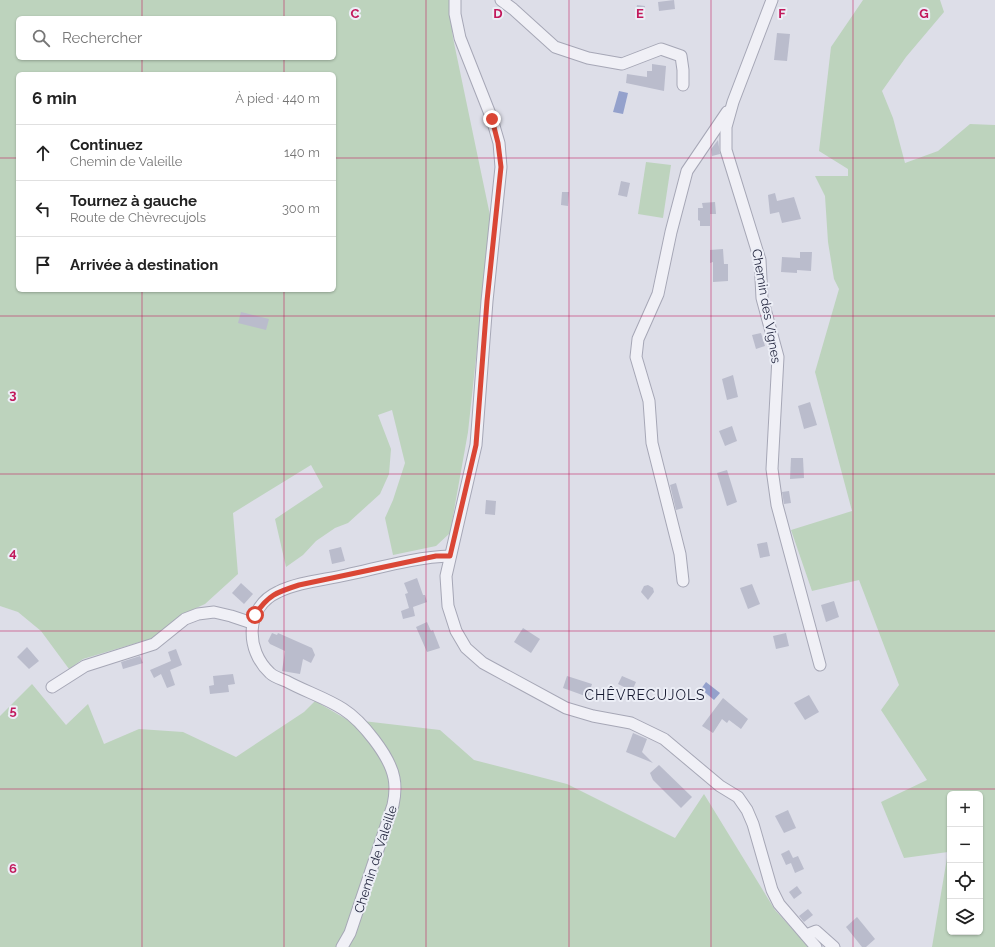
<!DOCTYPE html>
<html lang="fr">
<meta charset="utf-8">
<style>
:root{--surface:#fff;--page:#f2f2f2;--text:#222;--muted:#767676;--line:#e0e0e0}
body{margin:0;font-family:Raleway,sans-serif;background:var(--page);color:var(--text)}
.controls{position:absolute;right:12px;bottom:12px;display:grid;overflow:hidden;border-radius:6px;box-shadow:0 1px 3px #0004}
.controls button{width:36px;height:36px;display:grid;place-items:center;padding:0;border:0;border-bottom:1px solid var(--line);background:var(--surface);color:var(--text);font:20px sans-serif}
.stop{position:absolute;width:12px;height:12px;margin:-9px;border:3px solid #da4635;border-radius:50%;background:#fff}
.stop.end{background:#da4635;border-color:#fff;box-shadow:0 1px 4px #0008}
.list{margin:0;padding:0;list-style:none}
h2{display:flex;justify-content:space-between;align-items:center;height:52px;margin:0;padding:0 16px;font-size:17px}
h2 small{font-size:13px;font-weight:400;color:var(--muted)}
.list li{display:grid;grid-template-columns:26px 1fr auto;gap:12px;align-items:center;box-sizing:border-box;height:56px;padding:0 16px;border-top:1px solid var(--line)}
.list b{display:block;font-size:15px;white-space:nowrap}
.list p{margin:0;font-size:13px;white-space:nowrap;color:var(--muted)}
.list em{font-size:13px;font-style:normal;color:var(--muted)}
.icon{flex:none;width:22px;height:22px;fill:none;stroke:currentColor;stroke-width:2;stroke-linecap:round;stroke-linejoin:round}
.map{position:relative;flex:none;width:995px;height:947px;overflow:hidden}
.search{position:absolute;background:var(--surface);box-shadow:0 1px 3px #0004;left:16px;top:16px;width:320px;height:44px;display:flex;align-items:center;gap:10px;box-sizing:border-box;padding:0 14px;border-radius:6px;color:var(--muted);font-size:15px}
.panel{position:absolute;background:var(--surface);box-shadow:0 1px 3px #0004;left:16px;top:72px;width:320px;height:220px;border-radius:6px}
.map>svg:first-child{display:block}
.green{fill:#bdd3bd;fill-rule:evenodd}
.water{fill:#94a1cc}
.building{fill:#babccc}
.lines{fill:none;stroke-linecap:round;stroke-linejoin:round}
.minor-casing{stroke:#a6a7b6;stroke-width:13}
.minor{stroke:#f0f0f6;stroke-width:11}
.route{stroke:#da4635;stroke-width:5}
.grid{fill:none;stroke:#c2185b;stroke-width:1;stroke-opacity:0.55}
.labels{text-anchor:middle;stroke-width:4;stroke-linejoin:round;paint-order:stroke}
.street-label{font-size:13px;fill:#252840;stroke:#eceef6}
.neighbourhood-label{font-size:14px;letter-spacing:1px;fill:#171a31;stroke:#eceef6}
.grid-label{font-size:13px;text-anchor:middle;font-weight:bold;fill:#c2185b;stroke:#eceef6;stroke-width:4;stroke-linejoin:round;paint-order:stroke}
</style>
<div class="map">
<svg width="995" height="947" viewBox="0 0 995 947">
<rect width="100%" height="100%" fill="#dddee8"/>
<!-- green -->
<g class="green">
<path d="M0,0h449l4,38 38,182 -23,212 -18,101 -14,13 -43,9 -8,-37 8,-18 12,-37 -13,-53 -14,5 13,34 -2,25 -9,20 -32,29 -13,5 -19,13 -13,14 -17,12 -11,-48 48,-32 -12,-22 -78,48 5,61 -33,30 -22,10 -30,24 -70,21 -14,10 -28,-38 -23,-19 -18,-6zM18,18h316v40h-316zM18,74h316v216h-316z"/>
<path d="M863,0h77l4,12 -38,45 -24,34 11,27 12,45 33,-12 32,-27 25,1v822h-63l16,-95 -44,6 -23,-56 46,-22 -46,-70 18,-25 -40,-105 -47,11 -21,-61 61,-19 -37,-139 24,-83 -5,-10 -6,-37 -3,-46 -10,-20h33v-7l-29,-18 12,-104zM950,794h30v138h-30z"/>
<polygon points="646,162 671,165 663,218 638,214"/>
<polygon points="32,684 66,725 88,704 104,744 139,729 183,732 236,757 304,712 315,701 346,719 440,730 474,760 567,784 675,838 704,794 775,910 809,947 0,947 0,716"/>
</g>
<!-- water -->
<g class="water">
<polygon points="619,91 628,93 623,114 613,112"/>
<polygon points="706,682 720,693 714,700 701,689"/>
</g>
<!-- building -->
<g class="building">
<polygon points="674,0 675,9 659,11 658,2"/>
<polygon points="637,5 645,6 643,20 635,19"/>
<polygon points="777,33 790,34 787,61 774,60"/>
<polygon points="652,64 666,66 664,91 626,83 627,74 647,77 647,71 652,71"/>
<polygon points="718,140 720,154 712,156 711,149"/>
<polygon points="621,181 630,183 627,197 618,195"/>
<polygon points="562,192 569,192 568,206 561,205"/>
<polygon points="775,193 777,201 794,197 801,219 782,223 779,212 770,214 768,195"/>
<polygon points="715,202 716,214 710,214 710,226 700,226 700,221 698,220 698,208 703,208 702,203"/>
<polygon points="723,249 724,264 728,264 728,281 713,282 713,262 710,263 710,250"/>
<polygon points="800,252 812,252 811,271 797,270 797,273 781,272 782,257 800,258"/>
<polygon points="241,312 269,319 266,330 238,323"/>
<polygon points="761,333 765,346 756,349 752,335"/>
<polygon points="733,375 738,397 727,400 722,379"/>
<polygon points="810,402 817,425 804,429 798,406"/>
<polygon points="732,426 737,441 725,446 719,431"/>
<polygon points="791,458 803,458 804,478 790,479"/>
<polygon points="727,470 737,502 727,506 717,473"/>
<polygon points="676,483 683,508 676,510 670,485"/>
<polygon points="789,491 791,503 784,504 782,492"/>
<polygon points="486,500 496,501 495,515 485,514"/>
<polygon points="767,542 770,556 760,558 757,544"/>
<polygon points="341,547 345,561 332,564 329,550"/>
<polygon points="417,578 423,595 425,595 427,602 413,607 415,616 403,619 401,611 409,608 405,594 408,593 404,583"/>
<polygon points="241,583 253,594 244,604 232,593"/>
<polygon points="752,584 760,604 748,609 740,588"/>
<polygon points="648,585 653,588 654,592 648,600 641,592 644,586"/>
<polygon points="834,601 839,617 826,622 821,605"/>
<polygon points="427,622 431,631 433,630 440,648 427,652 416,627"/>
<polygon points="523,628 540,639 531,653 514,642"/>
<polygon points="272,633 277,635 278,633 312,648 315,655 311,663 303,659 300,674 282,671 285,651 270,644 268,641"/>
<polygon points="786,633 789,646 776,649 773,636"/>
<polygon points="27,647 39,661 29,669 17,657"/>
<polygon points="176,649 182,665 170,670 175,685 167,688 161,674 154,678 150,670 171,661 168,652"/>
<polygon points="140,656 143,663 123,669 121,662"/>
<polygon points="233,674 235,684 228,685 229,692 210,694 209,686 214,685 213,676"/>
<polygon points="567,676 592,684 588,697 563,688"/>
<polygon points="622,676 636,682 632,691 618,684"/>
<polygon points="809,695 819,712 805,720 794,703"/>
<polygon points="723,698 748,719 741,729 729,720 727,723 722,719 713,733 702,726"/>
<polygon points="633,733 647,739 642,752 653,763 626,752"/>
<polygon points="659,765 692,797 681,808 653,780 650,773"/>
<polygon points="788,810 796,828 784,833 775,816"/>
<polygon points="789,850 793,858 798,856 804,869 795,873 791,863 786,865 781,854"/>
<polygon points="797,886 802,893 794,899 789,892"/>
<polygon points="808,909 813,915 804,922 799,916"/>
<polygon points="857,917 875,939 866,947 862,947 846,927"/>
</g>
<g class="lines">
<defs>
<g id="minor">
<polyline points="455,0 455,14 460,38 492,119 499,143 501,167 487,301 476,445 446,576 448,606 456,631 466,648 483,663 566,708 593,716 631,723 664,739 720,786 738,797 747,810 753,824 772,890 779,904 816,947"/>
<polyline points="501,0 513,9 555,47 588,58 622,64 661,49 681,56 683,70 683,85"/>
<polyline points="772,0 733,102 726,127 726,150 760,260 762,298 778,357 772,469 777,505 820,665"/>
<polyline points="683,581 680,554 652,443 649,401 636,357 638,339 658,294 671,232 687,171 727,112"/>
<polyline points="52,687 85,666 154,644 185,619 198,614 214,612 231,616 252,623"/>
<polyline points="806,935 816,931 834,947"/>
<path d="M342,947l8,-14 43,-128c2,-9 3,-17 1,-27 -4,-22 -32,-57 -51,-69 -17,-11 -39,-18 -57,-28 -5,-2 -12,-4 -16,-8 -25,-23 -25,-66 8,-81 20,-10 46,-12 68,-17 33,-7 69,-18 104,-19"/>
</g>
</defs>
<!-- minor casing -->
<use href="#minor" class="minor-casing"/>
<!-- minor -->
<use href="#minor" class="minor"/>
</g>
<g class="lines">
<!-- route -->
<path class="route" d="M255,615c13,-20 22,-23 44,-30l137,-29h14l26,-111 11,-144 14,-134 -3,-24 -6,-24"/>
</g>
<!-- grid -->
<path class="grid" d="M142,0v18M284,0v18M426,0v947M569,0v947M711,0v947M853,0v947M142,58v16M284,58v16M0,158h18M334,158h661M142,290v657M284,290v657M0,316h995M0,474h995M0,631h995M0,789h995"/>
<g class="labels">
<!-- street labels -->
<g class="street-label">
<text transform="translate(767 306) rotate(80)" y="5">Chemin des Vignes</text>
<text transform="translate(375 859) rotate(-72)" y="5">Chemin de Valeille</text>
</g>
<!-- neighbourhood labels -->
<g class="neighbourhood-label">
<text x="645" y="700">CHÊVRECUJOLS</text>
</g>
</g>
<g class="grid-label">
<text x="355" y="18">C</text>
<text x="498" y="18">D</text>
<text x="640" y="18">E</text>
<text x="782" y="18">F</text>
<text x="924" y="18">G</text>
<text x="13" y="399">3</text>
<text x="13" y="557">4</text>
<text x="13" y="715">5</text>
<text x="13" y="873">6</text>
</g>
</svg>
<div class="controls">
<button>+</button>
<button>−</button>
<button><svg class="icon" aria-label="locate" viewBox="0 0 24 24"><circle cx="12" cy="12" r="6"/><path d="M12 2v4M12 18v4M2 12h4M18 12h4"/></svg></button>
<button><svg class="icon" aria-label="layers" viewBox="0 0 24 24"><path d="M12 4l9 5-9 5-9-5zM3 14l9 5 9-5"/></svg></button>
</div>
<div class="stop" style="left:255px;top:615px"></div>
<div class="stop end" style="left:492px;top:119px"></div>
<div class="search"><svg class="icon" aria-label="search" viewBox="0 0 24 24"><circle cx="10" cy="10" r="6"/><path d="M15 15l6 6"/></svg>Rechercher</div>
<section class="panel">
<h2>6 min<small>À pied · 440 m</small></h2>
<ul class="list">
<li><svg class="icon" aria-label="ahead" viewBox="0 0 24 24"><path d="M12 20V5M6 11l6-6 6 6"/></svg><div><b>Continuez</b><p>Chemin de Valeille</p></div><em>140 m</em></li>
<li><svg class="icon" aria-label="left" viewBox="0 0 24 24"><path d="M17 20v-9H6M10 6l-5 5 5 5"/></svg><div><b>Tournez à gauche</b><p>Route de Chèvrecujols</p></div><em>300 m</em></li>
<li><svg class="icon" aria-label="arrive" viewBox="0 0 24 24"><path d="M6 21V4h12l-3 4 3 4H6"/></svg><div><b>Arrivée à destination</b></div></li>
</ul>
</section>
</div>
